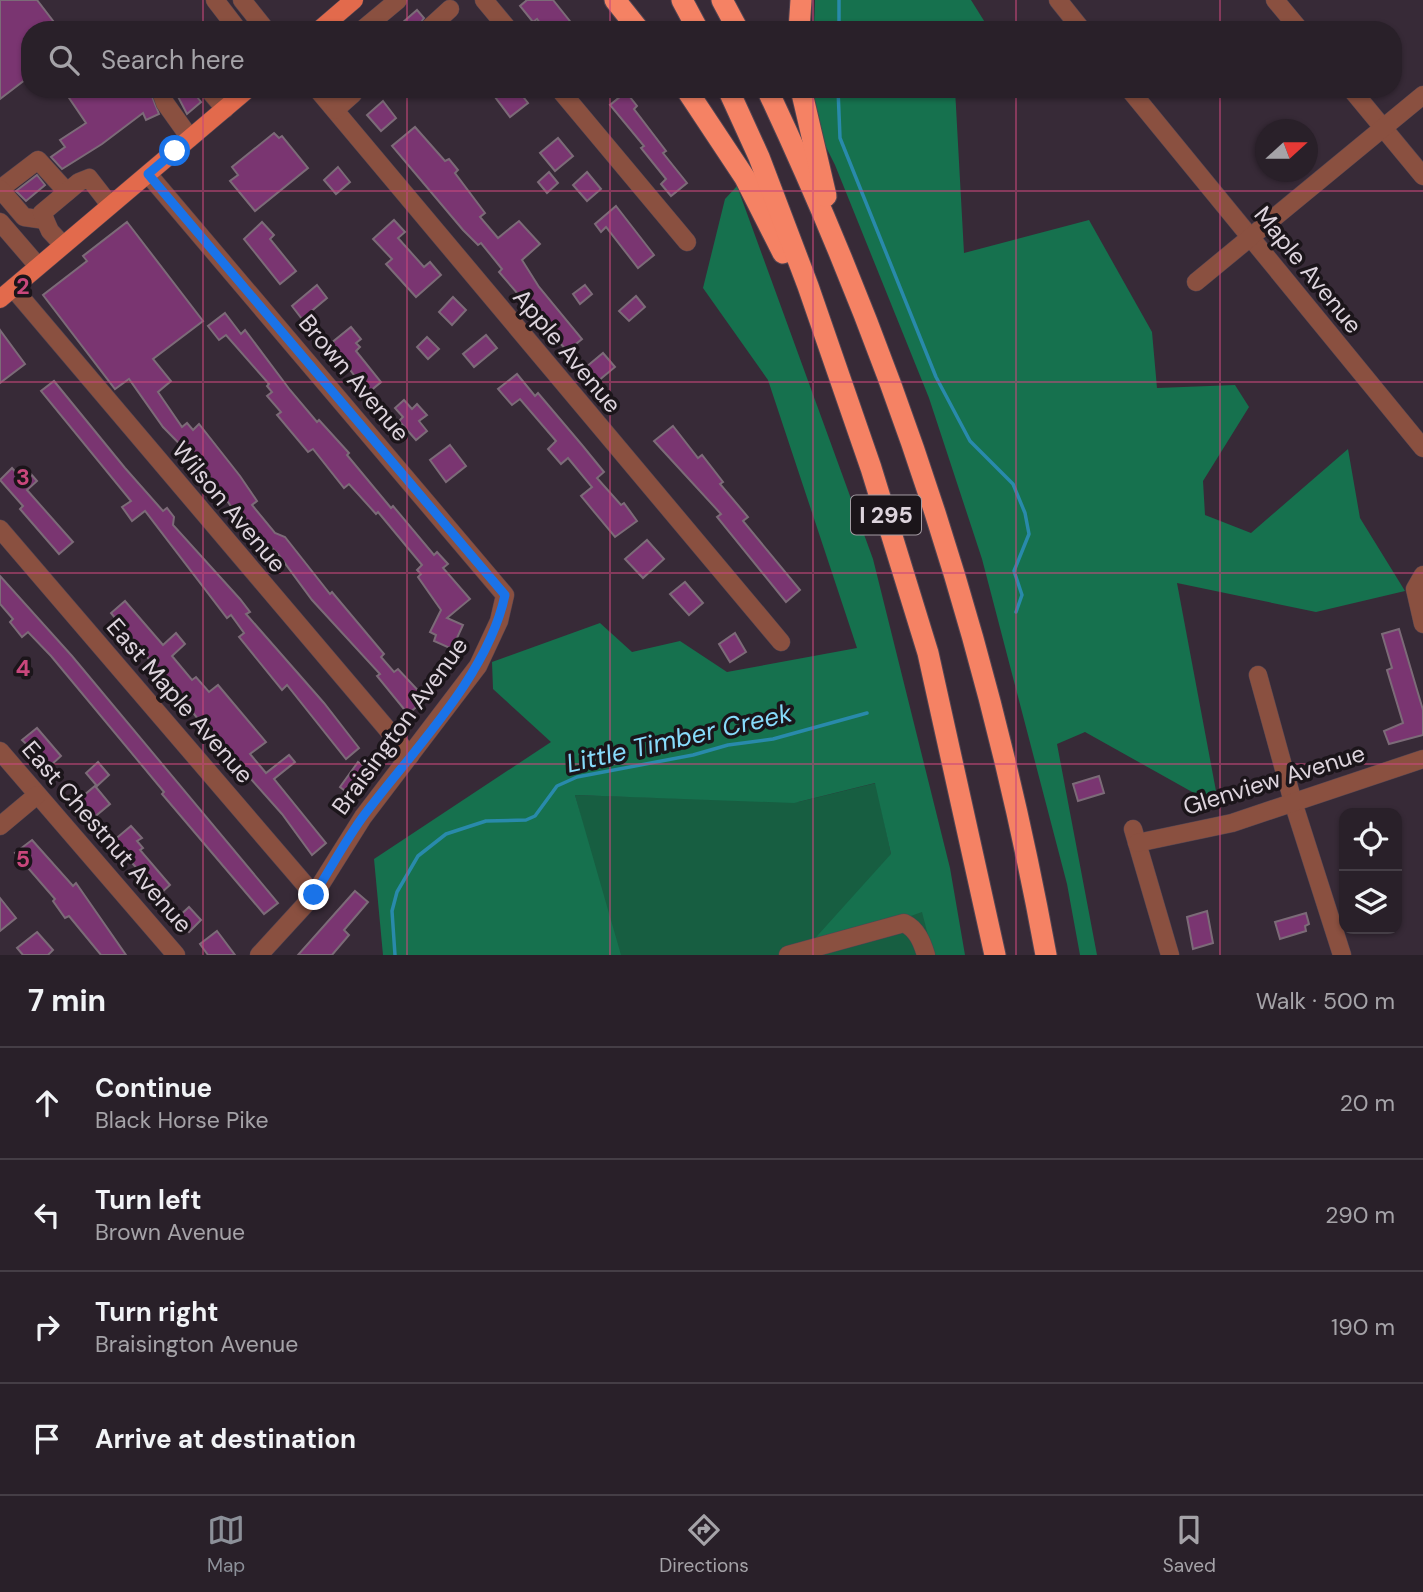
<!DOCTYPE html>
<meta charset="utf-8">
<style>
:root{--surface:#292029;--page:#312831;--text:#f1f3f6;--muted:#a5a3a8;--line:#453e46;--accent:#8c9099}
body{margin:0;font-family:"DM Sans",sans-serif;background:var(--page);color:var(--text)}
.controls{position:absolute;right:21px;bottom:21px;display:grid;overflow:hidden;border-radius:14px;box-shadow:0 2px 5px #0004}
.controls button{width:63px;height:63px;display:grid;place-items:center;padding:0;border:0;border-bottom:2px solid var(--line);background:var(--surface);color:var(--text);font:35px sans-serif}
.compass{position:absolute;left:1255px;top:119px;width:63px;height:63px;border-radius:50%;background:var(--surface);box-shadow:0 2px 5px #0004;rotate:69deg}
.stop{position:absolute;width:21px;height:21px;margin:-16px;border:5px solid #1a73e8;border-radius:50%;background:#fff}
.stop.end{background:#1a73e8;border-color:#fff;box-shadow:0 2px 7px #0008}
.list{margin:0;padding:0;list-style:none}
h2{display:flex;justify-content:space-between;align-items:center;height:91px;margin:0;padding:0 28px;font-size:30px}
h2 small{font-size:23px;font-weight:400;color:var(--muted)}
.list li{display:grid;grid-template-columns:46px 1fr auto;gap:21px;align-items:center;box-sizing:border-box;height:112px;padding:0 28px;border-top:2px solid var(--line)}
.list b{display:block;font-size:26px;white-space:nowrap}
.list p{margin:0;font-size:23px;white-space:nowrap;color:var(--muted)}
.list em{font-size:23px;font-style:normal;color:var(--muted)}
.icon{flex:none;width:38px;height:38px;fill:none;stroke:currentColor;stroke-width:2;stroke-linecap:round;stroke-linejoin:round}
.map{position:relative;flex:none;width:1423px;height:955px;overflow:hidden}
.search{position:absolute;background:var(--surface);box-shadow:0 2px 5px #0004;left:21px;right:21px;top:21px;height:77px;display:flex;align-items:center;gap:18px;box-sizing:border-box;padding:0 24px;border-radius:28px;color:var(--muted);font-size:26px}
.sheet{height:539px;background:var(--surface)}
nav{display:flex;justify-content:space-around;align-items:center;box-sizing:border-box;height:98px;border-top:2px solid var(--line);background:var(--surface);font-size:19px;color:var(--muted)}
nav a{display:grid;justify-items:center;gap:4px}
nav .on{color:var(--accent)}
.map>svg:first-child{display:block}
.green{fill:#175e41}
.forest{fill:#16714e}
.lines{fill:none;stroke-linecap:round;stroke-linejoin:round}
.stream{stroke:#298aab;stroke-width:3.5}
.building{fill:#7a3571;stroke:#7c6b78;stroke-width:2}
.minor-casing{stroke:#524552;stroke-width:19}
.major-casing{stroke:#524552;stroke-width:19}
.highway-casing{stroke:#524552;stroke-width:23}
.minor{stroke:#8a5040;stroke-width:18}
.major{stroke:#e26a4c;stroke-width:18}
.highway{stroke:#f58264;stroke-width:21}
.route{stroke:#1a73e8;stroke-width:9}
.grid{fill:none;stroke:#c9477c;stroke-width:2;stroke-opacity:0.55}
.labels{text-anchor:middle;stroke-width:7;stroke-linejoin:round;paint-order:stroke}
.shield{fill:#1b151a;stroke:#a39ba2;stroke-width:2}
.shield-label{font-size:23px;font-weight:bold;fill:#ddd4dd}
.street-label{font-size:24px;fill:#ddd4dd;stroke:#1b151a}
.water-label{font-size:26px;font-style:italic;fill:#87dbfb;stroke:#1b151a}
.grid-label{font-size:23px;text-anchor:middle;font-weight:bold;fill:#c9477c;stroke:#1b151a;stroke-width:7;stroke-linejoin:round;paint-order:stroke}
</style>
<div class="map">
<svg width="1423" height="955" viewBox="0 0 1423 955">
<rect width="100%" height="100%" fill="#372a37"/>
<!-- green -->
<polygon class="green" points="876,783 891,854 946,955 617,955 575,795 798,802"/>
<!-- forest -->
<g class="forest">
<polygon points="815,0 971,0 986,24 982,30 814,30"/>
<polygon points="811,89 955,89 964,253 1089,220 1152,332 1157,388 1235,385 1249,407 1203,481 1205,515 1251,533 1348,449 1360,518 1405,591 1316,612 1177,583 1219,807 1085,732 1057,744 1097,955 1080,955 1067,884 982,559 929,398 835,165 810,115"/>
<polygon points="737,186 873,559 950,868 965,955 933,955 922,912 800,955 891,854 875,783 794,803 575,795 621,955 383,955 374,859 551,742 493,689 492,662 600,623 632,652 680,641 727,672 857,648 768,380 703,288 725,199"/>
</g>
<g class="lines">
<!-- stream -->
<g class="stream">
<polyline points="839,0 839,30"/>
<polyline points="838,89 840,138 936,377 970,441 1013,484 1025,513 1029,534 1014,571 1022,595 1016,612"/>
<polyline points="395,955 392,911 397,892 418,856 446,834 486,821 526,820 535,816 557,786 577,777 693,755 728,745 773,739 867,713"/>
</g>
</g>
<!-- building -->
<g class="building">
<polygon points="0,0 37,0 60,30 30,30 30,76 0,99"/>
<polygon points="527,0 553,0 577,30 545,30 537,19 533,22 520,6"/>
<polygon points="417,10 424,18 416,30 394,30"/>
<polygon points="63,89 149,89 159,114 146,120 143,113 102,144 62,169 51,157 65,147 60,140 86,123"/>
<polygon points="174,89 191,89 201,102 187,114"/>
<polygon points="489,89 517,89 528,103 510,117"/>
<polygon points="626,92 637,106 634,109 666,151 663,153 687,183 671,196 661,184 666,179 641,148 644,146 610,105"/>
<polygon points="383,101 396,118 381,131 367,115"/>
<polygon points="415,127 445,161 449,159 458,170 455,173 485,213 480,217 498,238 519,221 540,244 522,260 539,287 582,339 567,351 499,272 502,269 481,243 478,245 463,230 392,146"/>
<polygon points="274,133 279,138 282,136 308,168 255,211 230,181 238,175 232,167"/>
<polygon points="558,138 573,156 555,171 540,153"/>
<polygon points="338,167 350,182 336,194 324,180"/>
<polygon points="549,172 558,183 547,193 538,182"/>
<polygon points="587,172 601,189 587,201 573,185"/>
<polygon points="37,175 45,185 26,201 16,191"/>
<polygon points="616,206 654,255 638,268 606,227 601,232 595,224"/>
<polygon points="394,220 405,232 398,238 424,267 430,262 441,275 416,297 386,264 392,259 373,239"/>
<polygon points="127,222 203,321 153,359 171,381 158,392 182,427 187,423 193,430 199,424 240,476 257,501 252,505 275,533 285,537 330,594 332,592 384,654 381,657 394,672 398,669 426,699 408,714 377,676 380,674 312,600 278,554 238,516 204,469 163,427 129,379 115,389 43,295 87,261 83,256"/>
<polygon points="262,222 274,235 270,239 296,271 280,284 244,239"/>
<polygon points="317,285 327,298 302,319 292,306"/>
<polygon points="585,285 592,294 580,304 573,294"/>
<polygon points="636,296 645,307 629,321 619,311"/>
<polygon points="453,297 466,310 452,325 439,312"/>
<polygon points="225,313 241,334 245,330 290,390 317,422 319,420 349,453 347,455 391,508 393,506 434,555 437,552 448,564 443,568 470,599 447,618 463,625 452,649 434,641 436,635 430,632 441,610 418,577 421,574 417,570 422,565 378,512 376,514 349,484 344,488 313,449 308,452 277,415 281,412 267,396 272,392 267,386 269,384 226,335 219,340 208,326"/>
<polygon points="351,327 361,339 356,343 360,347 356,351 381,382 368,393 330,344"/>
<polygon points="0,330 25,364 0,383"/>
<polygon points="486,335 497,348 474,367 463,354"/>
<polygon points="427,337 439,349 428,359 417,347"/>
<polygon points="603,353 615,367 598,381 586,367"/>
<polygon points="517,374 535,396 538,393 582,445 604,472 597,478 621,505 624,503 637,521 615,537 581,496 592,487 568,458 561,464 548,449 556,441 520,399 512,405 498,389"/>
<polygon points="54,381 125,468 163,511 167,508 174,517 173,525 240,599 250,612 246,614 324,703 359,748 346,759 287,685 282,690 239,637 244,633 231,615 227,618 145,511 132,521 122,507 131,501 41,391"/>
<polygon points="404,400 412,409 417,404 427,415 419,421 427,431 416,440 399,421 403,417 395,408"/>
<polygon points="673,426 698,458 702,455 723,482 720,484 748,517 743,521 800,590 786,602 717,517 721,514 654,441"/>
<polygon points="450,445 466,466 446,482 430,460"/>
<polygon points="12,468 19,476 22,474 25,477 30,473 37,481 27,490 73,542 59,554 20,509 23,506 0,480"/>
<polygon points="647,540 664,559 643,578 625,559"/>
<polygon points="0,576 72,656 278,903 264,914 162,794 164,792 51,656 28,632 22,637 10,622 13,619 0,604"/>
<polygon points="685,582 703,603 689,615 670,594"/>
<polygon points="125,601 163,645 176,633 185,644 172,656 192,680 196,677 209,692 218,685 266,742 250,754 266,773 289,755 295,762 274,779 326,843 312,855 282,814 251,779 249,781 111,613"/>
<polygon points="1399,629 1423,710 1423,735 1389,744 1384,731 1403,723 1387,670 1392,668 1382,634"/>
<polygon points="735,633 746,652 730,662 719,644"/>
<polygon points="37,728 61,756 50,766 22,740"/>
<polygon points="98,762 109,775 97,786 86,773"/>
<polygon points="358,762 372,772 353,797 340,787"/>
<polygon points="1099,776 1104,793 1078,801 1073,784"/>
<polygon points="95,786 110,804 92,819 77,801"/>
<polygon points="131,826 142,838 137,841 143,848 140,850 170,885 161,893 156,887 150,892 135,875 140,872 113,841"/>
<polygon points="32,840 73,886 76,883 126,955 101,955 69,916 65,918 53,901 55,899 15,853"/>
<polygon points="355,891 368,902 344,930 349,935 332,955 298,955"/>
<polygon points="0,898 16,918 0,931"/>
<polygon points="189,907 201,920 189,932 176,919"/>
<polygon points="1207,911 1213,943 1193,949 1187,917"/>
<polygon points="1306,913 1309,924 1305,926 1306,931 1280,939 1275,922"/>
<polygon points="217,931 235,955 208,955 200,944"/>
<polygon points="37,932 53,950 48,955 23,955 17,948"/>
</g>
<g class="lines">
<defs>
<g id="minor">
<polyline points="215,0 235,26"/>
<polyline points="242,0 266,30"/>
<polyline points="484,0 509,30"/>
<polyline points="1058,0 1082,30"/>
<polyline points="1275,0 1300,30"/>
<polyline points="362,30 398,0"/>
<polyline points="427,30 450,9"/>
<polyline points="160,89 165,103 190,138"/>
<polyline points="208,89 225,109"/>
<polyline points="317,89 781,642"/>
<polyline points="559,89 687,242"/>
<polyline points="1129,89 1423,448"/>
<polyline points="1351,89 1423,176"/>
<polyline points="335,110 353,94 354,89"/>
<polyline points="148,174 505,595 499,621 478,666 363,817 314,895 259,955"/>
<polyline points="0,189 38,160 67,192"/>
<polyline points="0,189 24,217 45,220"/>
<polyline points="0,222 38,266"/>
<polyline points="63,245 50,231 42,213 79,182 89,178 110,205"/>
<polyline points="1196,282 1423,95"/>
<polyline points="13,288 410,756"/>
<polyline points="0,529 314,895"/>
<polyline points="1423,575 1415,589 1423,624"/>
<polyline points="1258,675 1293,802 1342,955"/>
<polyline points="0,751 176,955"/>
<polyline points="0,826 37,795"/>
<polyline points="1133,829 1170,955"/>
<polyline points="1137,843 1232,823 1423,759"/>
<path d="M788,955l116,-32c13,6 18,19 22,32"/>
</g>
<g id="major">
<polyline points="319,30 354,0"/>
<polyline points="0,299 248,89"/>
</g>
<g id="highway">
<polyline points="615,0 639,30"/>
<polyline points="682,0 698,30"/>
<polyline points="722,0 738,30"/>
<polyline points="799,30 801,0"/>
<polyline points="686,89 745,178 783,253"/>
<polyline points="728,89 759,157 808,286 871,468 928,653 995,955"/>
<path d="M767,89c132,281 223,560 279,866"/>
<polyline points="801,89 826,196"/>
</g>
</defs>
<!-- minor casing -->
<use href="#minor" class="minor-casing"/>
<!-- major casing -->
<use href="#major" class="major-casing"/>
<!-- highway casing -->
<use href="#highway" class="highway-casing"/>
<!-- minor -->
<use href="#minor" class="minor"/>
<!-- major -->
<use href="#major" class="major"/>
<!-- highway -->
<use href="#highway" class="highway"/>
</g>
<g class="lines">
<!-- route -->
<path class="route" d="M175,151l-27,23 357,421c-17,80 -91,154 -140,219 -19,25 -34,54 -51,81"/>
</g>
<!-- grid -->
<path class="grid" d="M203,0v30M407,0v30M610,0v30M813,0v30M1016,0v30M1220,0v30M203,89v866M407,89v866M610,89v866M813,89v866M1016,89v866M1220,89v866M0,191h1423M0,382h1423M0,573h1423M0,764h1423"/>
<g class="labels">
<!-- shield labels -->
<rect class="shield" x="851" y="495.5" width="70" height="39" rx="5"/>
<g class="shield-label">
<text x="886" y="523">I 295</text>
</g>
<!-- street labels -->
<g class="street-label">
<text transform="translate(1308 270) rotate(51)" y="8">Maple Avenue</text>
<text transform="translate(567 351) rotate(50)" y="8">Apple Avenue</text>
<text transform="translate(354 378) rotate(50)" y="8">Brown Avenue</text>
<text transform="translate(229 507) rotate(50)" y="8">Wilson Avenue</text>
<text transform="translate(180 701) rotate(49)" y="8">East Maple Avenue</text>
<text transform="translate(400 726) rotate(-54)" y="8">Braisington Avenue</text>
<text transform="translate(1274 780) rotate(-17)" y="8">Glenview Avenue</text>
<text transform="translate(107 837) rotate(49)" y="8">East Chestnut Avenue</text>
</g>
<!-- water labels -->
<g class="water-label">
<text transform="translate(679 738) rotate(-13)" y="9">Little Timber Creek</text>
</g>
</g>
<g class="grid-label">
<text x="23" y="294">2</text>
<text x="23" y="485">3</text>
<text x="23" y="676">4</text>
<text x="23" y="867">5</text>
</g>
</svg>
<div class="controls">
<button><svg class="icon" aria-label="locate" viewBox="0 0 24 24"><circle cx="12" cy="12" r="6"/><path d="M12 2v4M12 18v4M2 12h4M18 12h4"/></svg></button>
<button><svg class="icon" aria-label="layers" viewBox="0 0 24 24"><path d="M12 4l9 5-9 5-9-5zM3 14l9 5 9-5"/></svg></button>
</div>
<svg class="compass" viewBox="-18 -18 36 36"><path d="M0-13l5 13h-10z" fill="#e53935"/><path d="M0 13l5-13h-10z" fill="#a5a3a8"/></svg>
<div class="stop" style="left:175px;top:151px"></div>
<div class="stop end" style="left:314px;top:895px"></div>
<div class="search"><svg class="icon" aria-label="search" viewBox="0 0 24 24"><circle cx="10" cy="10" r="6"/><path d="M15 15l6 6"/></svg>Search here</div>
</div>
<section class="sheet">
<h2>7 min<small>Walk · 500 m</small></h2>
<ul class="list">
<li><svg class="icon" aria-label="ahead" viewBox="0 0 24 24"><path d="M12 20V5M6 11l6-6 6 6"/></svg><div><b>Continue</b><p>Black Horse Pike</p></div><em>20 m</em></li>
<li><svg class="icon" aria-label="left" viewBox="0 0 24 24"><path d="M17 20v-9H6M10 6l-5 5 5 5"/></svg><div><b>Turn left</b><p>Brown Avenue</p></div><em>290 m</em></li>
<li><svg class="icon" aria-label="right" viewBox="0 0 24 24"><path d="M7 20v-9h11M14 6l5 5-5 5"/></svg><div><b>Turn right</b><p>Braisington Avenue</p></div><em>190 m</em></li>
<li><svg class="icon" aria-label="arrive" viewBox="0 0 24 24"><path d="M6 21V4h12l-3 4 3 4H6"/></svg><div><b>Arrive at destination</b></div></li>
</ul>
</section>
<nav>
<a class="on"><svg class="icon" aria-label="map" viewBox="0 0 24 24"><path d="M3 6l6-2 6 2 6-2v14l-6 2-6-2-6 2zM9 4v14M15 6v14"/></svg>Map</a>
<a><svg class="icon" aria-label="directions" viewBox="0 0 24 24"><path d="M12 3l9 9-9 9-9-9zM9 14v-3h6M13 9l2 2-2 2"/></svg>Directions</a>
<a><svg class="icon" aria-label="saved" viewBox="0 0 24 24"><path d="M7 4h10v16l-5-4-5 4z"/></svg>Saved</a>
</nav>
